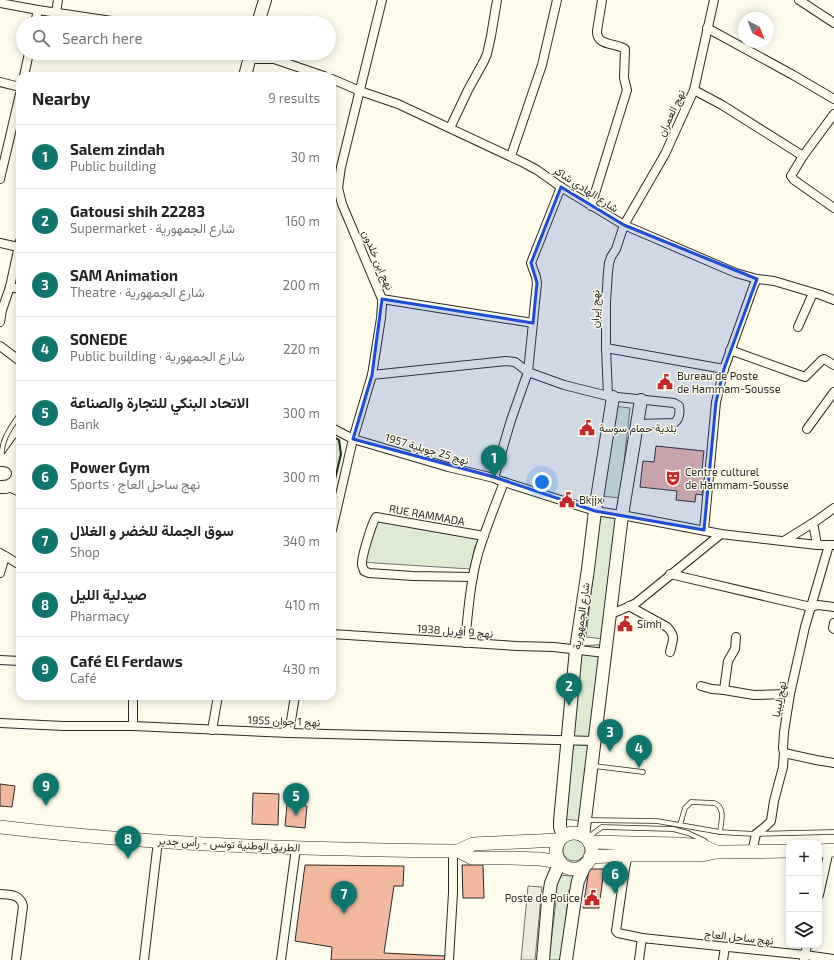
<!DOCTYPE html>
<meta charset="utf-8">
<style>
:root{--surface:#fff;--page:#f2f2f2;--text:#222;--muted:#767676;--line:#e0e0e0;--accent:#0f766e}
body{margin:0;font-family:"Exo 2",Vazirmatn,sans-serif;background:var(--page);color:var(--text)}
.controls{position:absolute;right:12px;bottom:12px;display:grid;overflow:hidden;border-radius:8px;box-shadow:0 2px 10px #0003}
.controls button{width:36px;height:36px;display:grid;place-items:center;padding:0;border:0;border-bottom:1px solid var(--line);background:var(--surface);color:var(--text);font:20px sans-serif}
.compass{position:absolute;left:738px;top:12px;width:36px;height:36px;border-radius:50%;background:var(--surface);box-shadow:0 2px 10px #0003;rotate:138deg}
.you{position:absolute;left:542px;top:482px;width:14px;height:14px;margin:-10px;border:3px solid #fff;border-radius:50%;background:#1a73e8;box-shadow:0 0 0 6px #1a73e833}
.badge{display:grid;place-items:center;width:26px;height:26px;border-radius:50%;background:var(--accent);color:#fff;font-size:13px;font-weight:700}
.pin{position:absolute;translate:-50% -33px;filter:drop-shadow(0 1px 2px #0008)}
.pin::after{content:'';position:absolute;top:21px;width:14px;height:12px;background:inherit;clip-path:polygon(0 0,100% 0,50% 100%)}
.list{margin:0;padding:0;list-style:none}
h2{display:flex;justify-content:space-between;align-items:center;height:52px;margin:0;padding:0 16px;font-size:17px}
h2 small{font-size:13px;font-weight:400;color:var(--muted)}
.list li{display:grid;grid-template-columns:26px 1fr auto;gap:12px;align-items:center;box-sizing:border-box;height:64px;padding:0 16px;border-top:1px solid var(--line)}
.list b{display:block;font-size:15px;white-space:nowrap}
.list p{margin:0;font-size:13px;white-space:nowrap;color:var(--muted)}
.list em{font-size:13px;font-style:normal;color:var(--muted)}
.icon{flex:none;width:22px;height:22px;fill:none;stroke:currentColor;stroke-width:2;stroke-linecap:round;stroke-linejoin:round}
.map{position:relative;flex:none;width:834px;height:960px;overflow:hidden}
.search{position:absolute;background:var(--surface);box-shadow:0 2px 10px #0003;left:16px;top:16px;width:320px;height:44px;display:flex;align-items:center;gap:10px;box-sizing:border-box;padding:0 14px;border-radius:22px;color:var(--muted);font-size:15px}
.panel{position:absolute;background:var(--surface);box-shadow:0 2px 10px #0003;left:16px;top:72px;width:320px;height:628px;border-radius:12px}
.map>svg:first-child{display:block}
.green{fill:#deebd1;stroke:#74746e}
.parking{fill:#eceadb;stroke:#74746e}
.building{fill:#f2b8a0;stroke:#2b2b2b}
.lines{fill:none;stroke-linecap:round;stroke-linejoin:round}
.lane-casing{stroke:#2b2b2b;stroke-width:5.5}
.street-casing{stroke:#2b2b2b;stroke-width:10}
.secondary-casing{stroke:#2b2b2b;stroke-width:14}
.primary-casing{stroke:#2b2b2b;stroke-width:14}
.lane{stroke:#fdfbea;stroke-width:4}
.street{stroke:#fdfbea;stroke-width:8}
.secondary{stroke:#fdfbea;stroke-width:12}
.primary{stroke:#fdfbea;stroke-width:13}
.wall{stroke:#2b2b2b;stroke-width:2}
.marked{fill:#1d4ed8;fill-opacity:0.2;stroke:#1d4ed8;stroke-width:3;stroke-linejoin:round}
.labels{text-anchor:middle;stroke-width:3;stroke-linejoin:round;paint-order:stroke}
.street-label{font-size:11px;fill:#2b2b2b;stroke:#fdfbea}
.poi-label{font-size:11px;fill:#2b2b2b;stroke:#fdfbea;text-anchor:start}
</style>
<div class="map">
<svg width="834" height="960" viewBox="0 0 834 960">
<rect width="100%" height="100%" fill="#fdfbea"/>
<!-- green -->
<g class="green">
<polygon points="612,406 630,408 620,498 601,496"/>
<polygon points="332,436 339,440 341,454 332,492"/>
<polygon points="600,515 618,518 604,639 586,637"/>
<polygon points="371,519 481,539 475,546 470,569 360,562"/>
<polygon points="611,644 599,739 572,736 578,646"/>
<polygon points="571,744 590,746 582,821 563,819"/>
<circle cx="574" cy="850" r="11"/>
<polygon points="555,875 574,876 572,888 569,890 561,960 549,960 557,893 553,887"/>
</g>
<!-- parking -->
<polygon class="parking" points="528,886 542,887 535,960 521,960"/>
<!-- building -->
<g class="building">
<polygon points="656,446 704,451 702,469 706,470 704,488 703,488 702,495 696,494 695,502 676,500 677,491 640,487 643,461 654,462"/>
<polygon points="0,784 15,786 12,807 0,806"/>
<polygon points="253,793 279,794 278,825 252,824"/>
<polygon points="287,804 307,806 305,828 285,826"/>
<polygon points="305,865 404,866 403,886 394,886 384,953 445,956 445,960 331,960 332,947 295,941"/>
<polygon points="462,865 483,865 484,898 463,898"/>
<polygon points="589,869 604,869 599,908 583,908"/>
</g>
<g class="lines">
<defs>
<g id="lane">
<path d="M2,458c-2,-17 9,-31 18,-44"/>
<polyline points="594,766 643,772"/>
<polyline points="585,820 657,821 720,832 735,833 756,834 834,832"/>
<path d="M680,825l5,-17 6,-6 23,1c12,4 7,19 6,29"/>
<polyline points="587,839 595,832 602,827 673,829 688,833 705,841"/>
</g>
<g id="street">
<polyline points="799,0 834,23"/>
<polyline points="0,3 38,10 125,23"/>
<polyline points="56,12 58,0"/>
<polyline points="35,23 38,10"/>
<polyline points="707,28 793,75 834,99"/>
<polyline points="244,53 250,59 274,59 324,76"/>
<polyline points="24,76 29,53"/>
<polyline points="332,79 360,91 398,104 524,163 537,170 561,187 624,225 736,273 757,279 774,281 821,295 834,300"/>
<polyline points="0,82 20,87"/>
<polyline points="694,90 722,105 803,156 791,176 794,180 834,208"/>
<polyline points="450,128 468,90 484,61 487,54 491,36 497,0"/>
<polyline points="511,156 542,65 557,0"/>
<polyline points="803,156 834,114"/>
<polyline points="0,179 20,94"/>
<path d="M591,206l36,-116 -3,-12 1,-29c-9,-6 -29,-3 -28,-18l5,-31"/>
<polyline points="0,243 18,247"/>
<polyline points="10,287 20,289"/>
<polyline points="382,299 533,323"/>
<polyline points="0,322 2,310 10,287 20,241"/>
<polyline points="798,327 813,293"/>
<polyline points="0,346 20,361"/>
<polyline points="606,348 724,369"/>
<polyline points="730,350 805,377 822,360 824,359 834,365"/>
<path d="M372,375l134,-14 9,1 13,10 36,13 44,11 66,7 5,3c1,6 1,13 -5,17l-37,1"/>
<polyline points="608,396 606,348 606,302 608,272 609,263 611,257 616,249 624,225 665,154 694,90 714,0"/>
<polyline points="332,428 353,439 448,467 494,478 498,480 595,511 622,515 721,534 817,545 834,545"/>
<polyline points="807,429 834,392"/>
<polyline points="494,478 511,420 528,372 537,283 536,277 531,263 561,187"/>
<polyline points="9,487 20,492"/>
<polyline points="812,524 814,528 817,545"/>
<polyline points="332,530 353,439 372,375 381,318 382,305 382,299 342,204 338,188 341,167 382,0"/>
<polyline points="704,530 716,402 724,369 754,285 757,279"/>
<polyline points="784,541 816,521 834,508"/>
<polyline points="0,553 20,565"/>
<polyline points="0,573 5,556"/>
<polyline points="670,574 811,607 818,605 834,607"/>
<path d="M473,577l-60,-1 -44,-3 -5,-2c0,-1 -2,-5 -2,-6 -1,-7 10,-42 14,-48l108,19"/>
<path d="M629,606l38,21c9,9 6,13 3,25"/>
<polyline points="610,614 621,610 636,603 721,534"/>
<polyline points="834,623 833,628 834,629"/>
<polyline points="332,634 517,646 554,647 605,653"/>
<path d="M465,643c3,-30 5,-60 13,-89 7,-24 17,-48 26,-72"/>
<polyline points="0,660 20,661"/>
<polyline points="701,686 712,689 724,690 754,695 790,694"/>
<polyline points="724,690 728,661 735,649 736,637"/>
<polyline points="0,723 64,726 133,726 289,733 595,741"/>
<polyline points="133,726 133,696"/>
<polyline points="212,730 218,696"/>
<polyline points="289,733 295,696"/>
<polyline points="784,753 816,760 834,763"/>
<polyline points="752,852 756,834 766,826 771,821 774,801 783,767 784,753 783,748 784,732 790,694 805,627 829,545"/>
<polyline points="628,855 625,868 616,931 618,933 642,938"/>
<path d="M0,894c11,1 20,0 23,12l-7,54"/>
<polyline points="819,895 829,850"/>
<polyline points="144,960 158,841"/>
<polyline points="281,960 296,848"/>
<polyline points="449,960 453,893 453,851"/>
<polyline points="639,960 642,938 805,955 834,959"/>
<polyline points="723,960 725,947"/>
<polyline points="804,960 807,945"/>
</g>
<g id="secondary">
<polyline points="258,23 265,0"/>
<polyline points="245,76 251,53"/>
<path d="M0,460c24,-2 24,29 0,27"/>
<polyline points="8,460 20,443"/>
<polyline points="563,836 560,827 560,821 576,649 588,569 595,511 613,397"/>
<polyline points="583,836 622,515 641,400"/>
<polyline points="543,960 548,901 551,883 560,862"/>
<polyline points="566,960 576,892 578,881 586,863"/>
</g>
<g id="primary">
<path d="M0,827c150,18 302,22 453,24h5l15,-7 86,-4"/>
<circle cx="574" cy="851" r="18"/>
<polyline points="589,842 679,844 703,846 716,852"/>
<polyline points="458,851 472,858 511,858 540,859 560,862"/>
<polyline points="819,851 834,850"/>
<polyline points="590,857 628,855 702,855 716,852 725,852 789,851"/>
</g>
</defs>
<!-- lane casing -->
<use href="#lane" class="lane-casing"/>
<!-- street casing -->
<use href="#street" class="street-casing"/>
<!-- secondary casing -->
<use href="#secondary" class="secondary-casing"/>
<!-- primary casing -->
<use href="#primary" class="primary-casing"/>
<!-- lane -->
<use href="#lane" class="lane"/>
<!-- street -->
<use href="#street" class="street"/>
<!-- secondary -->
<use href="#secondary" class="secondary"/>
<!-- primary -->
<use href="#primary" class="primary"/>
<!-- wall -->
<polyline class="wall" points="332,436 339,440 341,454 332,492"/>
</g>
<!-- marked area -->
<path class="marked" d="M561,187l63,38 133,54 -33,90 -8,33 -12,128 -109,-19 -101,-34 -141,-38 19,-64 10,-76 151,24 4,-40 -6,-20z"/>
<!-- icons -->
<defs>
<symbol id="civic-bare" viewBox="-9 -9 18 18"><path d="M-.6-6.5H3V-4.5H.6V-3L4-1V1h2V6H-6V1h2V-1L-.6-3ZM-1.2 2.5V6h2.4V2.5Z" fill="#c62828" stroke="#fdfbea" stroke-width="2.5" paint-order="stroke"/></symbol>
<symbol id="theatre-bare" viewBox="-9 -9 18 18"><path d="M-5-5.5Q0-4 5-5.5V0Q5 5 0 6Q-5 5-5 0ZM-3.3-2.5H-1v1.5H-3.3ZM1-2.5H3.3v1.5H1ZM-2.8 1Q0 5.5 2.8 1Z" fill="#c62828" stroke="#fdfbea" stroke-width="2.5" paint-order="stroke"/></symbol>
</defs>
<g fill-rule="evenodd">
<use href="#civic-bare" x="654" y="371" width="22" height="22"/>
<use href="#civic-bare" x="576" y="417" width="22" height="22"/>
<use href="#theatre-bare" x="662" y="467" width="22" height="22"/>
<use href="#civic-bare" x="556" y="489" width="22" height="22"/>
<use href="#civic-bare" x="614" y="613" width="22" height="22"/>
<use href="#civic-bare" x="581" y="887" width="22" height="22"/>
</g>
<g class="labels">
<!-- street labels -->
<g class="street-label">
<text transform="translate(671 113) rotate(-65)" y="4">نهج العمران</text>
<text transform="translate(586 189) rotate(33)" y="4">شارع الهادي شاكر</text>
<text transform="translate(378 260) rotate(67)" y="4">نهج ابن خلدون</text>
<text transform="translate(595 309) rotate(-89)" y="4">نهج إيران</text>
<text transform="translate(427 449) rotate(16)" y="4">نهج 25 جويلية 1957</text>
<text transform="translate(427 515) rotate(10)" y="4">RUE RAMMADA</text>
<text transform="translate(581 616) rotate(-82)" y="4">شارع الجمهورية</text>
<text transform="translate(455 631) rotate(4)" y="4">نهج 9 أفريل 1938</text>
<text transform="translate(779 699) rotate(-79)" y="4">نهج ليبيا</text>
<text transform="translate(284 721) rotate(2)" y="4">نهج 1 جوان 1955</text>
<text transform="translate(229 844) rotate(3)" y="4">الطريق الوطنية تونس - رأس جدير</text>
<text transform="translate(739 937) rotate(6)" y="4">نهج ساحل العاج</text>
</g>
<!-- poi labels -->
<g class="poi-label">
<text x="677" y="380">Bureau de Poste<tspan x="677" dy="13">de Hammam-Sousse</tspan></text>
<text x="599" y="432">بلدية حمام سوسة</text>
<text x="685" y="476">Centre culturel<tspan x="685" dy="13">de Hammam-Sousse</tspan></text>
<text x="579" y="504">Bkjjx</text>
<text x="637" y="628">Simh</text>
<text x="580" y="902" text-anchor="end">Poste de Police</text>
</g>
</g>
</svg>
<div class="controls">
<button>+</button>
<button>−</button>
<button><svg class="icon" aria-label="layers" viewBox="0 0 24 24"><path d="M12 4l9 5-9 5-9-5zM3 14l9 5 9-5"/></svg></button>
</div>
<svg class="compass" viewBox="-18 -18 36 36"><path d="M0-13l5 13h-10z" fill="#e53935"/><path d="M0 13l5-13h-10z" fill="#767676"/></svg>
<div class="you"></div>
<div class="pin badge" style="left:494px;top:478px">1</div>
<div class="pin badge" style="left:569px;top:706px">2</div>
<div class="pin badge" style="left:610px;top:752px">3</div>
<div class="pin badge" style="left:639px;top:768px">4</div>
<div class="pin badge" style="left:296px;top:816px">5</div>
<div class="pin badge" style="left:615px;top:894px">6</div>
<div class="pin badge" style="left:344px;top:914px">7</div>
<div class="pin badge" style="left:128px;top:859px">8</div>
<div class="pin badge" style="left:46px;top:806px">9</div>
<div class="search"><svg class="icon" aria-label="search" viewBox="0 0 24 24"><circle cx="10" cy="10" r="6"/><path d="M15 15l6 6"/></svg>Search here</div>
<section class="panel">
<h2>Nearby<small>9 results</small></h2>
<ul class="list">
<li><span class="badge">1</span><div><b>Salem zindah</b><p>Public building</p></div><em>30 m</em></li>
<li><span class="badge">2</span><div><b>Gatousi shih 22283</b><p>Supermarket · شارع الجمهورية</p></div><em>160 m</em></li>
<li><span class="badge">3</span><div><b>SAM Animation</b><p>Theatre · شارع الجمهورية</p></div><em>200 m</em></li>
<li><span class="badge">4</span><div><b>SONEDE</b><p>Public building · شارع الجمهورية</p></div><em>220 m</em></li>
<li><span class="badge">5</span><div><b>الاتحاد البنكي للتجارة والصناعة</b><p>Bank</p></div><em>300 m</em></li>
<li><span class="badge">6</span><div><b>Power Gym</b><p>Sports · نهج ساحل العاج</p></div><em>300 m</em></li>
<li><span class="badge">7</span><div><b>سوق الجملة للخضر و الغلال</b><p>Shop</p></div><em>340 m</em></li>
<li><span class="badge">8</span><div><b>صيدلية الليل</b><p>Pharmacy</p></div><em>410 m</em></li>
<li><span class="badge">9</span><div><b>Café El Ferdaws</b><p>Café</p></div><em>430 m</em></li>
</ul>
</section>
</div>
